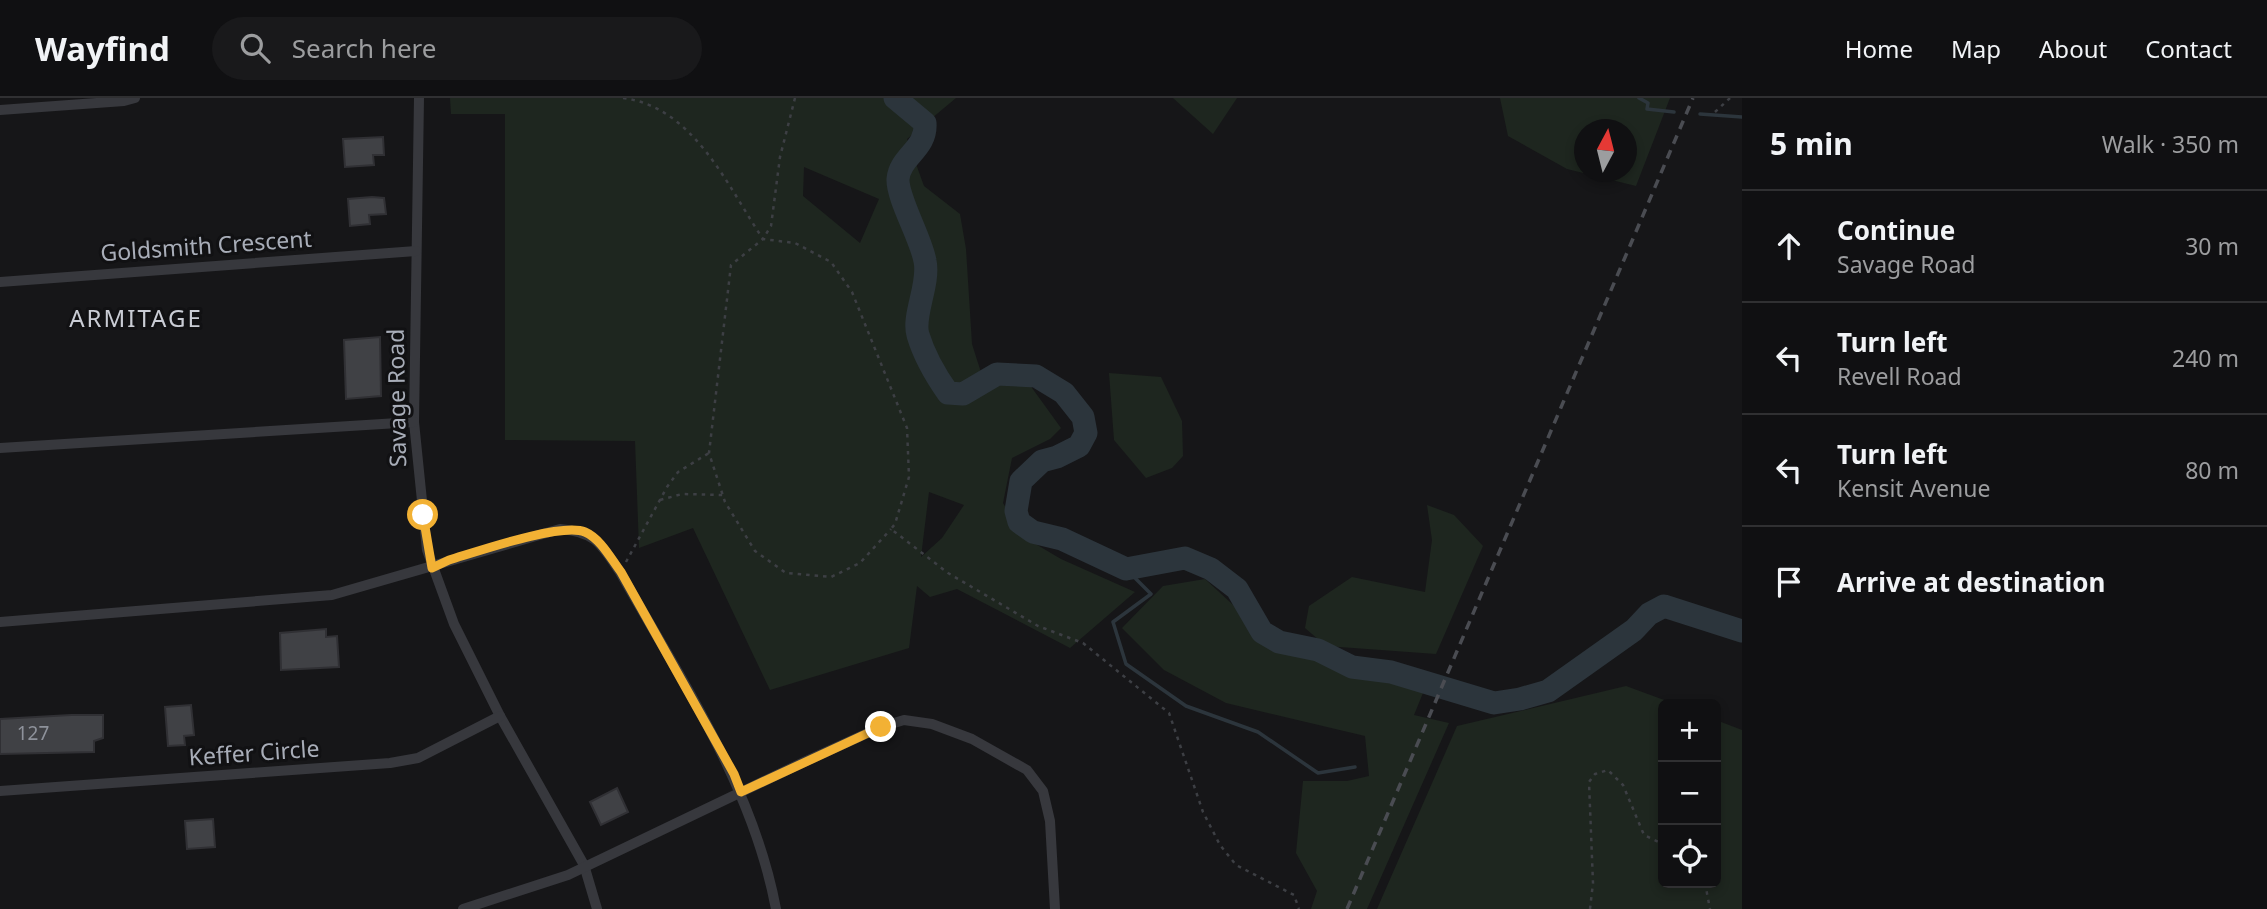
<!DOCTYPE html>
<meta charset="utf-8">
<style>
:root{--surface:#101012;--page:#19191b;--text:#f1f3f6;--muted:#9c9d9f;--line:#303032}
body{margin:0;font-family:"Noto Sans",sans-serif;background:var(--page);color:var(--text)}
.controls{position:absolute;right:21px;bottom:21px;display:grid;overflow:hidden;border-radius:10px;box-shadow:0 4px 10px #0003}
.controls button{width:63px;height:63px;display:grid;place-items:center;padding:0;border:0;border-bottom:2px solid var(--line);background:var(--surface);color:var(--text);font:35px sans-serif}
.compass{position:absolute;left:1574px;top:21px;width:63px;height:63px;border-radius:50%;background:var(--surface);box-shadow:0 4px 10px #0003;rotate:7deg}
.stop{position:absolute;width:21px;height:21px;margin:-16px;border:5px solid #f2b134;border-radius:50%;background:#fff}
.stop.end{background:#f2b134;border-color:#fff;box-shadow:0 2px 7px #0008}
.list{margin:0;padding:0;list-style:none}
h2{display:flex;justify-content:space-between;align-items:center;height:91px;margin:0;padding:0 28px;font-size:30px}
h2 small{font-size:23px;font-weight:400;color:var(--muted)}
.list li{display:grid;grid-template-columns:46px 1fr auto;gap:21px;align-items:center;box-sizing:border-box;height:112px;padding:0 28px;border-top:2px solid var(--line)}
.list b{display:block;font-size:26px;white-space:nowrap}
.list p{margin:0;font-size:23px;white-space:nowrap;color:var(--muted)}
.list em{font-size:23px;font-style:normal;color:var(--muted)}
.icon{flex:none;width:38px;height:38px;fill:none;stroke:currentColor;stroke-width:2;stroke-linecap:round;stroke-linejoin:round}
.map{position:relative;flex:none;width:1742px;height:811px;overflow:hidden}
header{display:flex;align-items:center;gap:42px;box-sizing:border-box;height:98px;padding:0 35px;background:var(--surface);border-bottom:2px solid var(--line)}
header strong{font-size:33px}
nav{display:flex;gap:38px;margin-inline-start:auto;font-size:24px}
.search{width:490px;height:63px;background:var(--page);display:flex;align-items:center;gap:18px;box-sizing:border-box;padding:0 24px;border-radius:38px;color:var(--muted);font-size:26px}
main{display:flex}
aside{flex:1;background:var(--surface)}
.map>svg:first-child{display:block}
.green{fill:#1e261f;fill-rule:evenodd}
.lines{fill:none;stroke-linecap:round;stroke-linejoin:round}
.stream{stroke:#2c353c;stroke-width:3.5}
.river{stroke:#2c353c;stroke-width:23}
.building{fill:#404145;stroke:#303034;stroke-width:2}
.path{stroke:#3d3f44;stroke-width:2.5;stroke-dasharray:3.5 5;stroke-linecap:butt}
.street{stroke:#37383d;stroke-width:10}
.rail{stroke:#4a4c52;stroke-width:3.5;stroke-dasharray:9 7;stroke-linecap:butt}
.route{stroke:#f2b134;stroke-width:9}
.labels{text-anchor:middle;stroke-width:6;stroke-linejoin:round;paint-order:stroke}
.number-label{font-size:19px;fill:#8e929b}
.street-label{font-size:23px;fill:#a8adb8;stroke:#111113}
.neighbourhood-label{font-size:24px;letter-spacing:2px;fill:#c9ccd4;stroke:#111113}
</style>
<header>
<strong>Wayfind</strong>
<div class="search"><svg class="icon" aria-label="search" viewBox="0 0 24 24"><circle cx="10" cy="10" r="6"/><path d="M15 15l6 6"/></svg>Search here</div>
<nav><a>Home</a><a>Map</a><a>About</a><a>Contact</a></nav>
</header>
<main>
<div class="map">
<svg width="1742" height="811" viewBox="0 0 1742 811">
<rect width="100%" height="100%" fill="#161618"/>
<!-- green -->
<g class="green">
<path d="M450,0h506l-49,41 17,47 36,28 6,35 6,95 13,41 42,-4 34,47 -11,11 -38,19 -9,45 19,33 39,23 74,33 -65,56 -113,-59 -27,8 -13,-11 -8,62 -139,42 -77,-162 -54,20 -4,-107 -130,-1v-326h-54zM804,69l75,32 -19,44 -57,-47zM929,394l35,13 -22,33 -21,19z"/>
<polygon points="1173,0 1237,0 1213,36"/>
<path d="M1500,0h170l-34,88 -69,-17 -59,-33zM1584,32h42v42h-42z"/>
<polygon points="1109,275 1161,279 1182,323 1183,358 1172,370 1146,380 1114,342"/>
<polygon points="1427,407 1454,417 1483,448 1436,556 1326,548 1305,530 1309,508 1352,479 1425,494 1432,442"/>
<polygon points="1205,481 1257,529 1284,548 1409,587 1423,595 1414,617 1449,625 1367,811 1311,811 1317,793 1296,755 1303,683 1347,683 1369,678 1365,638 1226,605 1164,572 1122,530 1163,488"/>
<polygon points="1626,588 1675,606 1663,606 1663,785 1716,785 1716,622 1742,632 1742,811 1377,811 1457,628"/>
</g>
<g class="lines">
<!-- stream -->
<g class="stream">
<polyline points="1639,0 1648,5 1647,11 1674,14"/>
<polyline points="1700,16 1742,19"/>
<polyline points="1126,471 1151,496 1113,524 1126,566 1186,608 1258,634 1318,675 1355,669"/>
</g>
<!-- river -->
<path class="river" d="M895,0l30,25c2,26 -25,33 -27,56 -1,19 23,59 27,82 5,23 -13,55 -7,74 6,20 18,41 30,58l15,1 34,-20 39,2 28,17 19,24 3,16 -7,13 -22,11 -15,4 -21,20 -5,30 3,11 14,10 29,7 64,30 59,-11 26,11 26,20 25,43 17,10 39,8 34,17 39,5 103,31 26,-4 28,-8 86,-61 15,-16 15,-8 78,25"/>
</g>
<!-- building -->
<g class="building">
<polygon points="383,39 384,57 373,57 374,67 345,69 343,41"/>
<polygon points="372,99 384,100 386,116 369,117 370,126 350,128 348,101"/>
<polygon points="380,239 381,298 346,301 344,242"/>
<polygon points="326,531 326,539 337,538 339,569 281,572 280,535"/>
<polygon points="191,607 194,637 184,638 185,647 168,648 165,609"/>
<polygon points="71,617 103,617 103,640 94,643 94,654 0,656 0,621"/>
<polygon points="617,690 628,714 601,727 590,704"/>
<polygon points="213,721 215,749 187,751 185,723"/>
</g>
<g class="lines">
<!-- path -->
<g class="path">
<path d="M623,0c71,9 105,89 140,141l-32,26 -22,188 16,49 30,49 31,22 45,4 29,-14 31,-34"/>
<polyline points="795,0 780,59 771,128 763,141 795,145 831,164 852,194 907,330 909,379 895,426 891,431 948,475 1038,528 1083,545 1169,615 1203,714 1220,747 1236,767 1294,797 1299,811"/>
<polyline points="1715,14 1730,0"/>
<polyline points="660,402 682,396 723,397"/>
<polyline points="626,464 667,389 678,374 709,355"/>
<polyline points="1705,785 1710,811"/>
<polyline points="1590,811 1593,785 1589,684 1595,676 1608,672 1623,687 1644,737 1663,746"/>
</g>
<!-- street -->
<g class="street">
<polyline points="419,0 414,324 427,452 454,526 500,618 584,767 597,811"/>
<polyline points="0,12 124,3 135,0"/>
<polyline points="0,184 416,153"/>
<polyline points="0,350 414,324"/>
<path d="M0,524l332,-27 228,-66c36,3 41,15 60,43 61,108 133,214 156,337"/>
<polyline points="0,693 390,665 418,660 500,618"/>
<polyline points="463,811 568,777 804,664 881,629 904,622 932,626 972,641 1027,672 1043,693 1050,723 1055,811"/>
</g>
<!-- rail -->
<polyline class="rail" points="1347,811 1693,0"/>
</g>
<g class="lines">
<!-- route -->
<path class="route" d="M423,417l9,53 17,-8c27,-8 113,-38 136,-28 16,7 26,27 36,40l113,202 7,18 140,-65"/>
</g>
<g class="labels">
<!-- number labels -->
<g class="number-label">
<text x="33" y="642">127</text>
</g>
<!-- street labels -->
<g class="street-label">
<text transform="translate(206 148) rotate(-4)" y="8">Goldsmith Crescent</text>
<text transform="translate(397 300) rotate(-91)" y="8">Savage Road</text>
<text transform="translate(254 655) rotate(-4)" y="8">Keffer Circle</text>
</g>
<!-- neighbourhood labels -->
<g class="neighbourhood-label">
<text x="136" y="229">ARMITAGE</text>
</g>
</g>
</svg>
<div class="controls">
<button>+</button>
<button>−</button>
<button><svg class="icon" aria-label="locate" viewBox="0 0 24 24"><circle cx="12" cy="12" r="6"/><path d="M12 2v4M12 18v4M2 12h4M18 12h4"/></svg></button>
</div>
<svg class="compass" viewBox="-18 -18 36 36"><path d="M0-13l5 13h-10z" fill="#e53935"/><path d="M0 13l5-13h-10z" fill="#9c9d9f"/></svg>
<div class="stop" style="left:423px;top:417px"></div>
<div class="stop end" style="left:881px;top:629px"></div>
</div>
<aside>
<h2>5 min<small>Walk · 350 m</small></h2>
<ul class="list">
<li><svg class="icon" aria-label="ahead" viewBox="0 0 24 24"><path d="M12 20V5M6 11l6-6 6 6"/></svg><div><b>Continue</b><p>Savage Road</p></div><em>30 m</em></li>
<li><svg class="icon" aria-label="left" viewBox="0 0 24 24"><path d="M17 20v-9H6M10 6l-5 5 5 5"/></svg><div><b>Turn left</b><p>Revell Road</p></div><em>240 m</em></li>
<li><svg class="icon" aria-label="left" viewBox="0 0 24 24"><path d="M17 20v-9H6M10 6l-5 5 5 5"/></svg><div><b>Turn left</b><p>Kensit Avenue</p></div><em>80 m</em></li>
<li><svg class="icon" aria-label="arrive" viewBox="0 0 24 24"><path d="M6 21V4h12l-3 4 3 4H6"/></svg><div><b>Arrive at destination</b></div></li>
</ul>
</aside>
</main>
